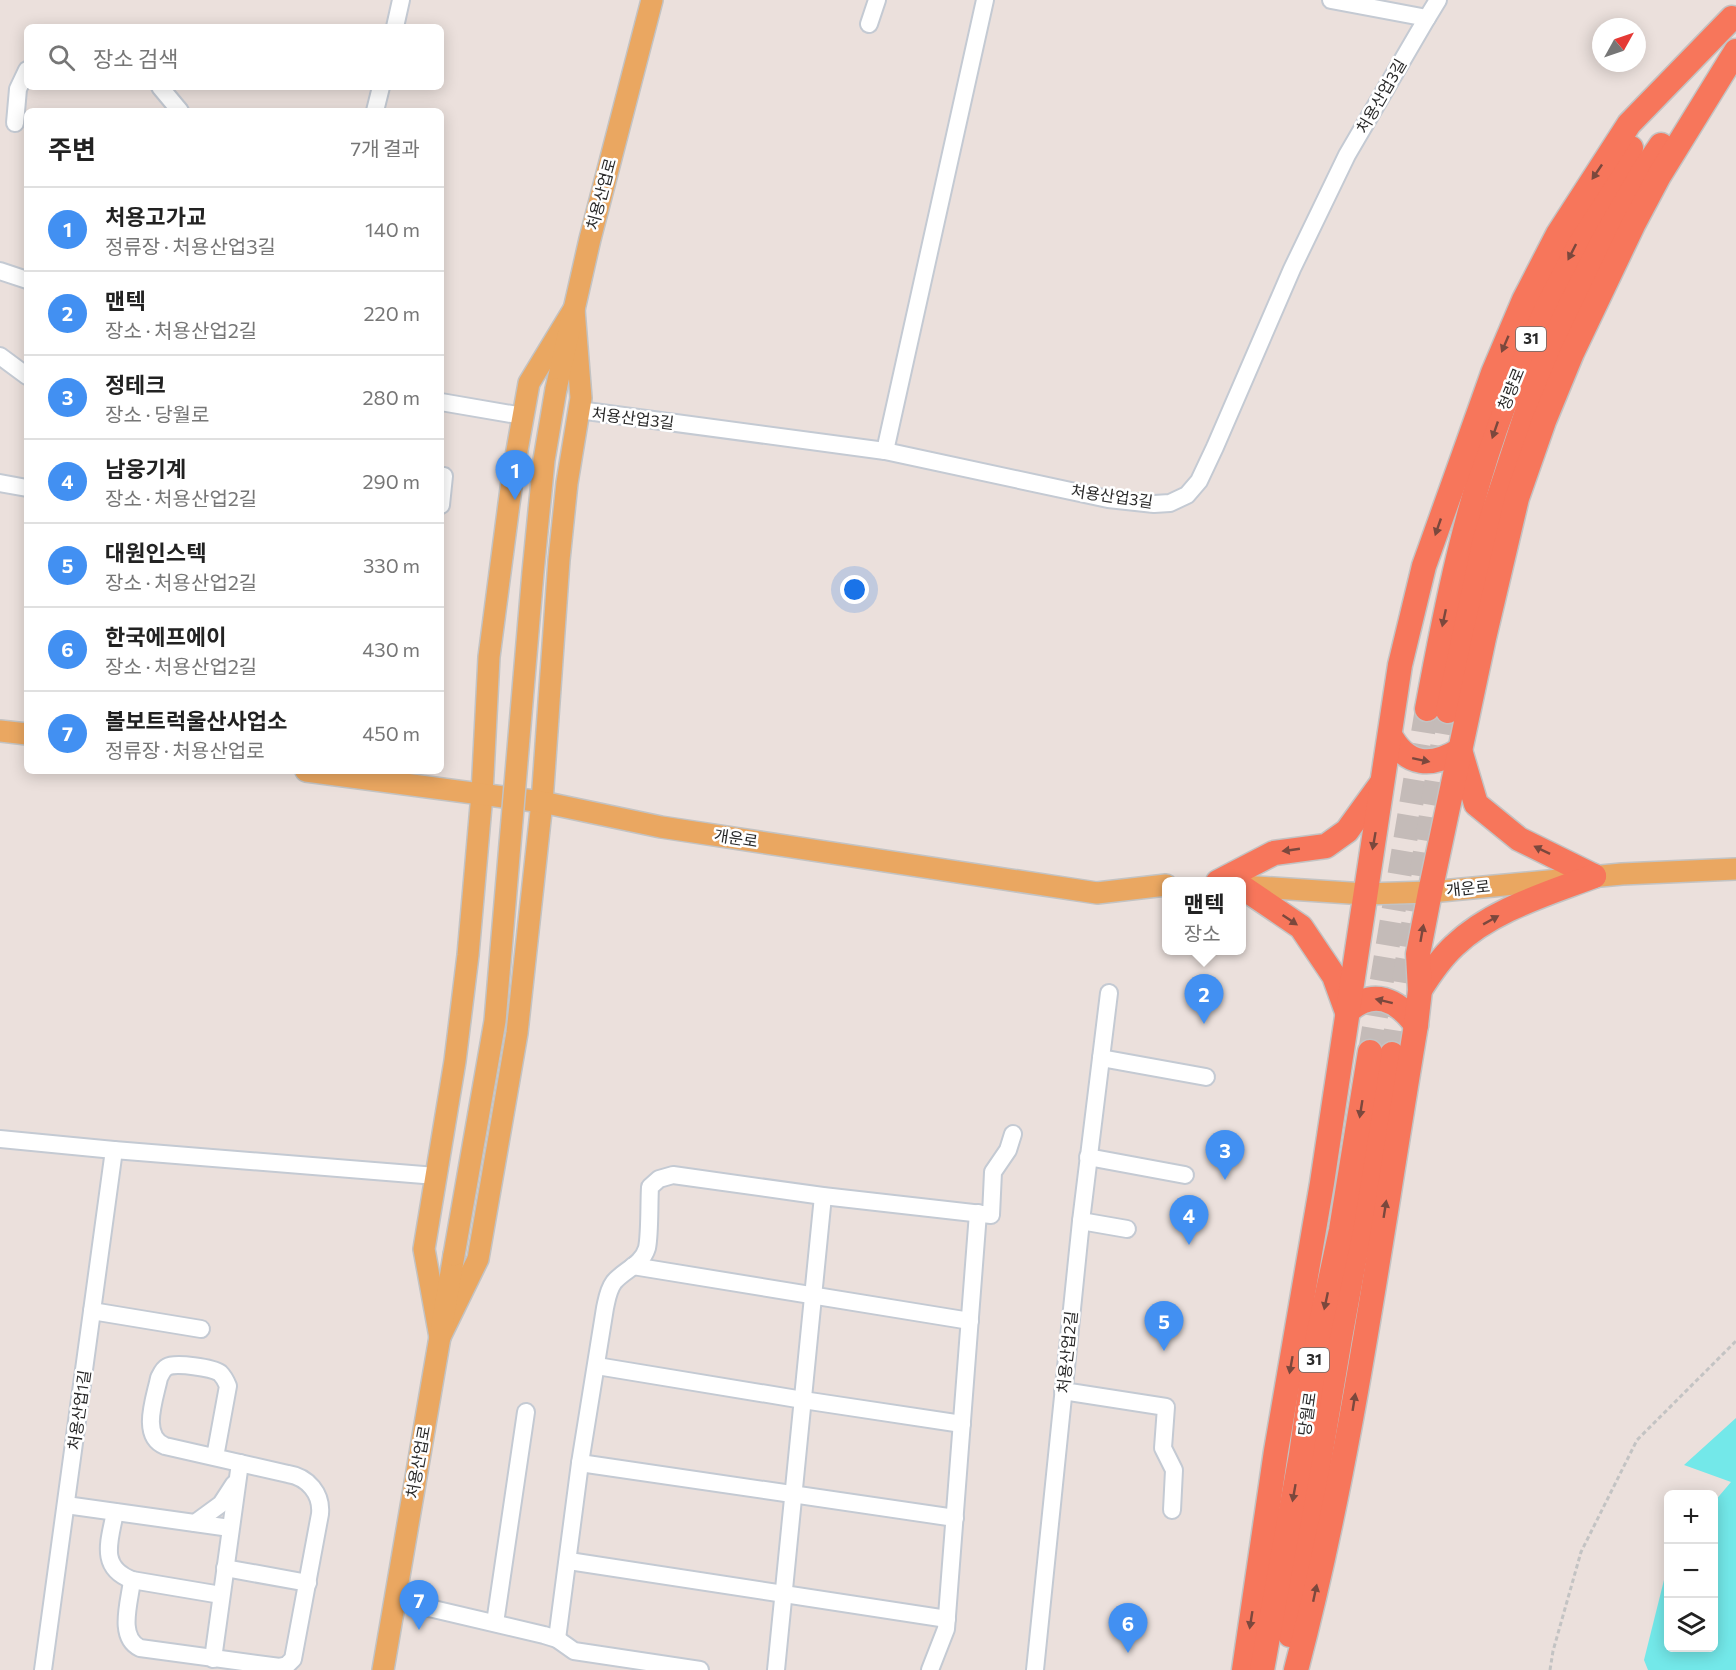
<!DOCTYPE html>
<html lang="ko">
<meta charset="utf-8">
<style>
:root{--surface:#fff;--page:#f6f6f6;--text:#222;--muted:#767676;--line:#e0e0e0;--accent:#4290f2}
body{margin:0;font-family:Commissioner,"Noto Sans KR",sans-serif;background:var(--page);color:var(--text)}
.controls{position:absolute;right:18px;bottom:18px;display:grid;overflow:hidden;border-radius:9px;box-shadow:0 3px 15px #0003}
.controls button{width:54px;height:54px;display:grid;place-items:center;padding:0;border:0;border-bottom:2px solid var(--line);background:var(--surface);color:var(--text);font:30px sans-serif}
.compass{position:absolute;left:1592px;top:18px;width:54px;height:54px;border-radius:50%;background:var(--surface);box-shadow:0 3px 15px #0003;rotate:50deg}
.you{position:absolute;left:855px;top:590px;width:21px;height:21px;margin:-15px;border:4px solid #fff;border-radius:50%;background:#1a73e8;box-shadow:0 0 0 9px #1a73e833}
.badge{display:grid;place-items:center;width:39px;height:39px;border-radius:50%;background:var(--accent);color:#fff;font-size:20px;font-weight:700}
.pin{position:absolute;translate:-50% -50px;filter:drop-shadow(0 2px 3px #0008)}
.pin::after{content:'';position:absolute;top:32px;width:21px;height:18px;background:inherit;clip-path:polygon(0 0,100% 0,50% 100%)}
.popup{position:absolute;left:1162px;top:877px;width:84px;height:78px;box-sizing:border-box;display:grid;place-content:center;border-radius:9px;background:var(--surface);filter:drop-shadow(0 2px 4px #0005);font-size:20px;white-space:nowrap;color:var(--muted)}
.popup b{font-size:22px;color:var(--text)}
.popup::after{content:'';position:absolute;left:50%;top:100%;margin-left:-12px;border:12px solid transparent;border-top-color:var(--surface)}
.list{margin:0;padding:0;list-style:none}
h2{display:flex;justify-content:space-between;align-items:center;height:78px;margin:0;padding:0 24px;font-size:26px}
h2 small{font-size:20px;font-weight:400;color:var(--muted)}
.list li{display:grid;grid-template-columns:39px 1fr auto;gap:18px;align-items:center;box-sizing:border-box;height:84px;padding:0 24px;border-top:2px solid var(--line)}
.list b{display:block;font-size:22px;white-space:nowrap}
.list p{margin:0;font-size:20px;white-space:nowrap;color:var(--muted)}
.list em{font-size:20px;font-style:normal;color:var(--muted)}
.icon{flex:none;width:33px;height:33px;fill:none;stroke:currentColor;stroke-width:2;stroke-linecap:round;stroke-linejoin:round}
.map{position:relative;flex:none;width:1736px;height:1670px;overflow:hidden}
.search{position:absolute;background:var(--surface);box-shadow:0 3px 15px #0003;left:24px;top:24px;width:420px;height:66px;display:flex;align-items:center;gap:15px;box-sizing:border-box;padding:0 21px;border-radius:9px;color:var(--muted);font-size:22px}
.panel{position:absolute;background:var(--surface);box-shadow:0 3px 15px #0003;left:24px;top:108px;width:420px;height:666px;border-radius:9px}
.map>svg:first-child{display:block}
.water{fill:#73e8e9}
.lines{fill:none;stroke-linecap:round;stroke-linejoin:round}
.highway-tunnel{stroke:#c4bbb8;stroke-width:24;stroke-dasharray:24 12;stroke-linecap:butt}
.minor-casing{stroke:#c4cad3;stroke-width:20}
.major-casing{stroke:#c3c3c3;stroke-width:24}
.highway-casing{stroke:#c3c3c3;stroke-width:27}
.path{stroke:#c3c3c3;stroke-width:3;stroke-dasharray:4.5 3;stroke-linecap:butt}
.minor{stroke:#fff;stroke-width:16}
.major{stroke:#eaa761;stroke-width:21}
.highway{stroke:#f7765b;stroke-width:24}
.major-bridge-casing{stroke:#c3c3c3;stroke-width:24;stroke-linecap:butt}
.major-bridge{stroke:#eaa761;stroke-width:21}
.oneway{fill:#7b483d}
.labels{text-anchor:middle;stroke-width:5;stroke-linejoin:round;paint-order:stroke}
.shield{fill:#fff;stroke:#696969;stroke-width:1.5}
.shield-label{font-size:15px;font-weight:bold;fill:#292929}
.street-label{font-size:16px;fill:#292929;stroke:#fff}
</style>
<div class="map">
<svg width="1736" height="1670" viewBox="0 0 1736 1670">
<rect width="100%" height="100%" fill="#ebe0dc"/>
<!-- water -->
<polygon class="water" points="1736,1418 1736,1670 1648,1670 1644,1660 1668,1564 1668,1648 1714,1648 1714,1502 1731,1482 1684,1465"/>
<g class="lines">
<!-- highway-tunnel -->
<g class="highway-tunnel">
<polyline points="1370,1052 1427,709"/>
<polyline points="1392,1054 1448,711"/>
</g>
<defs>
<g id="minor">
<polyline points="1331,0 1427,18 1438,0"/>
<polyline points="869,24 877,0"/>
<polyline points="395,27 401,0"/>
<polyline points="160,87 180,111"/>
<polyline points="375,111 381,87"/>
<polyline points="15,123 18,89 27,70"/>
<polyline points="0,271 27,280"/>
<polyline points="0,356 27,376"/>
<polyline points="441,402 523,416"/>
<polyline points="579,410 885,451 1108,499 1154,504 1170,503 1187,495 1199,481 1215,447 1292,269 1347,155 1427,18"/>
<polyline points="885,451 985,0"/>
<polyline points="0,483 27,488"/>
<polyline points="441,505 444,476"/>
<polyline points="1101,1058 1206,1077"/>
<polyline points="0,1139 114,1150 436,1176"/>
<polyline points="1088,1157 1185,1175"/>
<polyline points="1081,1221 1127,1229"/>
<polyline points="633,1266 970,1321"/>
<polyline points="92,1311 201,1329"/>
<polyline points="597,1366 803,1400 962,1424"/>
<polyline points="1063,1391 1166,1407 1163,1448 1174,1470 1172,1510"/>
<polyline points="580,1463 955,1518"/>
<polyline points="66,1505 230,1528"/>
<path d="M115,1512c-5,28 -17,55 17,68l89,15"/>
<polyline points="195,1523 221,1504 234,1484"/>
<polyline points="569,1561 947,1619"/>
<polyline points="225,1568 308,1583"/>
<path d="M132,1580c-2,21 -15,57 8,68l140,19 7,-2 6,-6 27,-145c2,-20 -12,-37 -32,-40 -41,-9 -82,-19 -123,-28 -25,-10 -10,-48 -6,-68 2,-4 4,-9 8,-11 8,-5 46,1 53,6 4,4 6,8 8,13l-13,71"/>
<polyline points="395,1600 544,1635 557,1639 574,1651 700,1670"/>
<polyline points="495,1623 526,1412"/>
<path d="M557,1639l23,-176 25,-155c2,-9 3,-18 9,-26 10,-12 28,-17 33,-34 3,-14 2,-45 3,-61l9,-8 14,-4 150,21 168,19 2,-43 15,-22 5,-16"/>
<polyline points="213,1659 240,1463"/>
<polyline points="43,1670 114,1150"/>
<polyline points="776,1670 823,1196"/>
<polyline points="930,1670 946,1629 978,1213"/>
<polyline points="1035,1670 1081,1221 1109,993"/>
</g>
<g id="major">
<polygon points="574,309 581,398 567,483 559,560 542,802 517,1033 478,1259 440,1337 424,1249 455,1061 468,955 482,794 489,657 513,473 529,383"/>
<polyline points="556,389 590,239 652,0"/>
<polyline points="0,731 27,734"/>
<polyline points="306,771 542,802 661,827 1097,893 1166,885"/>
<polyline points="1242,886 1365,894 1430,892 1622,874 1736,869"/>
<polyline points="383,1670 454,1255"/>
</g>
<g id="highway">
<path d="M1427,709c19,-103 40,-206 77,-304 33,-90 77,-176 127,-257"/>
<polyline points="1448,711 1485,539 1541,369 1568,310 1603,241 1644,170 1661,145"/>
<path d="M1390,735c17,32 42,32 70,15l16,54 43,35 75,37"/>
<polyline points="1218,882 1274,853 1326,846 1347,831 1381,784"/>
<path d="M1242,887l59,40 33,49 13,36c26,-24 50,-13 69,13"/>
<path d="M1420,990c10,-16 20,-31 34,-44 37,-36 93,-52 140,-70"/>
<polyline points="1290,1635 1340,1338 1392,1054"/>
<polyline points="1244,1670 1276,1451 1322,1183 1400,665 1424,566 1493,373 1524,300 1558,234 1629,124 1732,18"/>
<polyline points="1262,1670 1301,1455 1318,1336 1341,1230 1370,1052"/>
<path d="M1296,1670c56,-212 84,-430 120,-645l4,-35 -2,-36 12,-62 54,-254 33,-140 27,-77 28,-68 61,-128 26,-49 77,-125"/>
</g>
</defs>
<!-- minor casing -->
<use href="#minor" class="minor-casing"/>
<!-- major casing -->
<use href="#major" class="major-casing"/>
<!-- highway casing -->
<use href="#highway" class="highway-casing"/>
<!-- path -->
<polyline class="path" points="1550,1670 1553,1651 1581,1552 1637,1440 1736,1341"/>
<!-- minor -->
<use href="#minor" class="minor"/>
<!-- major -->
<use href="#major" class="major"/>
<!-- highway -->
<use href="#highway" class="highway"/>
<defs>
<polyline id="major-bridge" points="454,1255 495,1021 533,572 544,460 556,389"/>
</defs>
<!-- major-bridge casing -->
<use href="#major-bridge" class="major-bridge-casing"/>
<!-- major-bridge -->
<use href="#major-bridge" class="major-bridge"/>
</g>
<!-- one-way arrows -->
<defs><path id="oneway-solid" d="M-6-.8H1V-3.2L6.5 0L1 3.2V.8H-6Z" transform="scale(1.5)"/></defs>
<g class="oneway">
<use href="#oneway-solid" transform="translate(1597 172) rotate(124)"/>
<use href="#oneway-solid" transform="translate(1572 252) rotate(117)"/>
<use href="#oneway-solid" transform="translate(1505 344) rotate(113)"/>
<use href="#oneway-solid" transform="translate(1495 430) rotate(109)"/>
<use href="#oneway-solid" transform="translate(1438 527) rotate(109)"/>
<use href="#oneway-solid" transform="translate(1444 618) rotate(102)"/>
<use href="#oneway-solid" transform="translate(1421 760) rotate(12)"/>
<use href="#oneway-solid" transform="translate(1374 841) rotate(100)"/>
<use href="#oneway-solid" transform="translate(1291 850) rotate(172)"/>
<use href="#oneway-solid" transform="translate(1542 850) rotate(-154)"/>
<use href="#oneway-solid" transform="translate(1290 920) rotate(34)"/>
<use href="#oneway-solid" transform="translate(1491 920) rotate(-29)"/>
<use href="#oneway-solid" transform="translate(1422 933) rotate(-80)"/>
<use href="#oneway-solid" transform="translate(1384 1001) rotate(-166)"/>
<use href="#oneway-solid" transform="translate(1361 1109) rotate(99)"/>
<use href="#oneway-solid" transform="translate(1385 1209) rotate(-81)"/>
<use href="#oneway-solid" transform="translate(1326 1301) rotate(102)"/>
<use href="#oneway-solid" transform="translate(1291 1365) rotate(100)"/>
<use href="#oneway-solid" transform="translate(1354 1402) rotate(-81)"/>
<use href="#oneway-solid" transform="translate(1294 1493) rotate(100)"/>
<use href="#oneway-solid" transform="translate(1315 1593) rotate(-78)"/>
<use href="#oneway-solid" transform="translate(1251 1620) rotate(99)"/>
</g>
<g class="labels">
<!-- shield labels -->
<g class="shield">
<rect x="1516" y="327" width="30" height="24" rx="4.5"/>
<rect x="1299" y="1348" width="30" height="24" rx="4.5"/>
</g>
<g class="shield-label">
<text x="1531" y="344">31</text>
<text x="1314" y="1365">31</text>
</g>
<!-- street labels -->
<g class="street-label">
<text transform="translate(1381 96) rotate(-60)" y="6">처용산업3길</text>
<text transform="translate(601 194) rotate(-75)" y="6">처용산업로</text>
<text transform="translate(1511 389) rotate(-68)" y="6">청량로</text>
<text transform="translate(633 418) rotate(7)" y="6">처용산업3길</text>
<text transform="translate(1112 496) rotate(8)" y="6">처용산업3길</text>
<text transform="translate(736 838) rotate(9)" y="6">개운로</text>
<text transform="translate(1468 888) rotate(-6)" y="6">개운로</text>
<text transform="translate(1067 1352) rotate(-84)" y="6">처용산업2길</text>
<text transform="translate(79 1410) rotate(-82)" y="6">처용산업1길</text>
<text transform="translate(1307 1414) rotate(-82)" y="6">당월로</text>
<text transform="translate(418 1462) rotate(-80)" y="6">처용산업로</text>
</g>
</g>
</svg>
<div class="controls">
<button>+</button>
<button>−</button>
<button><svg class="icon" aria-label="layers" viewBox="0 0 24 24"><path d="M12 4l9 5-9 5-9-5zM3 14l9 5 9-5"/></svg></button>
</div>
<svg class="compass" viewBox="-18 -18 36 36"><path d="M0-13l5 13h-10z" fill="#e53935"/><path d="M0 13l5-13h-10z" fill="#767676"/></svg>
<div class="you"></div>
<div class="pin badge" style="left:515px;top:500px">1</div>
<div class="pin badge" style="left:1204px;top:1024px">2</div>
<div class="popup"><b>맨텍</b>장소</div>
<div class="pin badge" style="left:1225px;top:1180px">3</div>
<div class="pin badge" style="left:1189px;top:1245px">4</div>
<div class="pin badge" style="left:1164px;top:1351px">5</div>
<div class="pin badge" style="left:1128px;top:1653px">6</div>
<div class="pin badge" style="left:419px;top:1630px">7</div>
<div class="search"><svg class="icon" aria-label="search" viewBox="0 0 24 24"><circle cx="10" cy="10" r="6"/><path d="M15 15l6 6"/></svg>장소 검색</div>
<section class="panel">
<h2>주변<small>7개 결과</small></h2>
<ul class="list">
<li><span class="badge">1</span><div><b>처용고가교</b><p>정류장 · 처용산업3길</p></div><em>140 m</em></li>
<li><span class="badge">2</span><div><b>맨텍</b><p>장소 · 처용산업2길</p></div><em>220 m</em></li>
<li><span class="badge">3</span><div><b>정테크</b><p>장소 · 당월로</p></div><em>280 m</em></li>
<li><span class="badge">4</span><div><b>남웅기계</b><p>장소 · 처용산업2길</p></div><em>290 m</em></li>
<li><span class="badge">5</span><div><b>대원인스텍</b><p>장소 · 처용산업2길</p></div><em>330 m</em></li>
<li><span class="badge">6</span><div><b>한국에프에이</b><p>장소 · 처용산업2길</p></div><em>430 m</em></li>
<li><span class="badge">7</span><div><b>볼보트럭울산사업소</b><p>정류장 · 처용산업로</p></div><em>450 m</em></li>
</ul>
</section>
</div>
